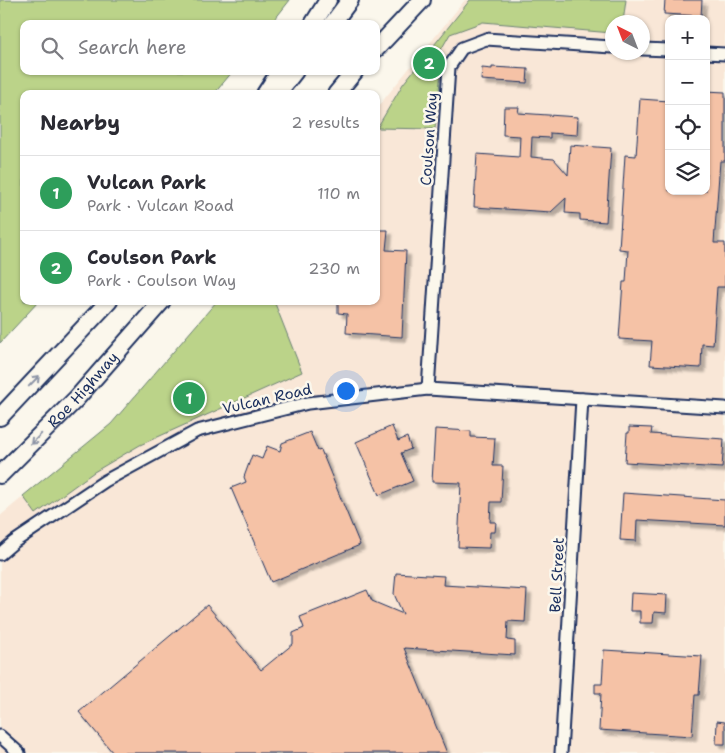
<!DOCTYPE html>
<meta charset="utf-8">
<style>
:root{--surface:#fff;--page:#f2f2f3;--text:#2b2b33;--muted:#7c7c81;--line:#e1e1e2;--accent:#1f6fb2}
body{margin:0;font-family:"Shantell Sans",sans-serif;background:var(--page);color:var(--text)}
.controls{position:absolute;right:15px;top:15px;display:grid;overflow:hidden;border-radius:10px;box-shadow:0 1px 4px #0004}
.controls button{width:45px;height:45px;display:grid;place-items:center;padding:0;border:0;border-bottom:1px solid var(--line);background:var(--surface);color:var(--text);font:25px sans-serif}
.compass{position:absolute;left:605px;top:15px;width:45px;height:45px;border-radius:50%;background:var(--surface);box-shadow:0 1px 4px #0004;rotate:318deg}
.you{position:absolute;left:345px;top:390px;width:18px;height:18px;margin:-12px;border:4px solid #fff;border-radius:50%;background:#1a73e8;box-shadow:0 0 0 8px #1a73e833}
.badge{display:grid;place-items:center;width:32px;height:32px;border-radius:50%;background:var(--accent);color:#fff;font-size:16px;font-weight:700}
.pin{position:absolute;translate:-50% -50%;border:2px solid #fff;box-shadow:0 1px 5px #0006}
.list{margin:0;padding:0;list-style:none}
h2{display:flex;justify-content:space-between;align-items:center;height:65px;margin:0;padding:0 20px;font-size:21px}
h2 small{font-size:16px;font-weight:400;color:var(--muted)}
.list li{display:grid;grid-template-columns:32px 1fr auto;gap:15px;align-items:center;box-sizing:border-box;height:75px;padding:0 20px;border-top:1px solid var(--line)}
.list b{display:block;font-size:19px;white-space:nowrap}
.list p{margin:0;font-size:16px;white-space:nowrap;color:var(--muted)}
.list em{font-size:16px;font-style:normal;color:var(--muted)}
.icon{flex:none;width:28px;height:28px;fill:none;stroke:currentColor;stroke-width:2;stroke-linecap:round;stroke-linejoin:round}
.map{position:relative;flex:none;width:725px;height:753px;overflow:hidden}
.search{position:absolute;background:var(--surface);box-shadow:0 1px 4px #0004;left:20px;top:20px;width:360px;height:55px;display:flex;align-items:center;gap:12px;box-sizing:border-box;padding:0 18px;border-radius:10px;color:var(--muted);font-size:19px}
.panel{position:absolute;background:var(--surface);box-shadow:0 1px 4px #0004;left:20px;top:90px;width:360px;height:215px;border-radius:10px}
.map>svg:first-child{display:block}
.built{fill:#f9e7d7;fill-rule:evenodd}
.green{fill:#bbd389;stroke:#6b8174}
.building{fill:#f5c2a6;stroke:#1b2f5e;filter:url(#shadow)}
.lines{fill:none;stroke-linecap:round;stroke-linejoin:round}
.minor-casing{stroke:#1b2f5e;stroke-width:15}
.highway-casing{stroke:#1b2f5e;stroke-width:20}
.minor{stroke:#fbf7ec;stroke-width:11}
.highway{stroke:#fbf7ec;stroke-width:16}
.oneway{stroke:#8b93a5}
.labels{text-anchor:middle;stroke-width:5;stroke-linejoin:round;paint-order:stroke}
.street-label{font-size:15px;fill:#1b2f5e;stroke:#fbf7ec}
</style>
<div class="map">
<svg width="725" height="753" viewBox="0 0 725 753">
<defs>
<filter id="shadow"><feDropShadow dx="4.5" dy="4.5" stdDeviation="1" flood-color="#0004"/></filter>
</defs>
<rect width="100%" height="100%" fill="#fbf7ec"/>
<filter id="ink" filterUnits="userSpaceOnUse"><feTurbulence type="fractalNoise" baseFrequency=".02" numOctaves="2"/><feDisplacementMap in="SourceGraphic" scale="10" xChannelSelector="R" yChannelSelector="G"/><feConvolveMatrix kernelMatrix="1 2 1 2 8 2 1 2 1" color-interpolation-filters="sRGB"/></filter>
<g filter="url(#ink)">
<!-- built -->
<path class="built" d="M465,0h260v753h-725v-237l111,-92 106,-123h159v-192zM669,19h37v172h-37zM612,22h30v30h-30z"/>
<!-- green -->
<g class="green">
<polygon points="0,0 290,0 271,24 24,24 24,71 233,71 214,94 24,94 24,301 39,301 0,343"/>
<polygon points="470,0 626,0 623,22 612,22 612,33 483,22 450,34 438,55 441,71 435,129 377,128 403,84"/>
<polygon points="217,301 274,301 302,372 140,445 94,472 36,514 23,496 111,424"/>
</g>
<!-- building -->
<g class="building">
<polygon points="665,0 702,0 701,16 664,14"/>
<polygon points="492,67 528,69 527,83 481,80 482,68 492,69"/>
<polygon points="706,91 725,92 725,161 720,161 714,243 725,243 725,287 717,287 713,345 702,344 701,368 650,365 652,341 619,339 623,282 626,282 628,250 619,249 625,155 636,156 640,99 669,101 669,191 706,191"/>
<polygon points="504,107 519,107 518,113 578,117 577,135 550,133 550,138 532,137 531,157 554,159 568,175 570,145 611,148 606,222 580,220 580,214 565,213 566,198 551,212 474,207 477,154 519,157 520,136 503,135"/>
<polygon points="376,230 388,230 386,250 406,251 402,337 346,333 347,314 338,313 338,301 376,301"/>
<polygon points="392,426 398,441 407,437 411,449 401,453 413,481 379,495 356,442"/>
<polygon points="629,427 652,428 651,434 724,439 722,468 625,462 627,433 629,433"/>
<polygon points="435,429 471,431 471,437 495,438 493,466 503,466 501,502 491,502 490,522 496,522 495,532 490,532 489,548 458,547 461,483 432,482"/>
<polygon points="310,432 318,451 321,450 360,545 271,582 231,488 246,482 244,477 252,455 262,459 267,446 280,451 282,443"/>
<polygon points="623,493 725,500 725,525 637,520 636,541 620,540"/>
<polygon points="396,573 444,576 443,585 527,590 525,622 508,621 507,640 515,641 515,655 404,648 447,753 113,753 79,712 207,605 261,670 293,644 293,633 304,628 300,617 367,590 372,601 403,614 394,594"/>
<polygon points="631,593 667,595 666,613 654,612 653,623 640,623 640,611 630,611"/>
<polygon points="604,650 702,656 699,695 695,695 692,736 599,730 601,693 595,693 595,684 602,684"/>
<polygon points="717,721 725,722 725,744 716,744"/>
</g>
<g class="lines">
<defs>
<g id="minor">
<polyline points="642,49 669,50"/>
<polyline points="706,53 725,54"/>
<polyline points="428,389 449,67 462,48 486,39 612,47"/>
<polyline points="0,554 14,542 105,481 197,431 308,403 428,389 725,408"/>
<polyline points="0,736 19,753"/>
<polyline points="561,753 582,399"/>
</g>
<g id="highway">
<polyline points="313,24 328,0"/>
<polyline points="332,24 350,0"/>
<polyline points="376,49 422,0"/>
<polyline points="265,94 280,71"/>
<polyline points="277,94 295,71"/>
<polyline points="336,94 355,71"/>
<polyline points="0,417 109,301"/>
<path id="s1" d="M0,475l76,-76 86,-98"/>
</g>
</defs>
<!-- minor casing -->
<use href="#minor" class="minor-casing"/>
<!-- highway casing -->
<use href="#highway" class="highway-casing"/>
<!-- minor -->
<use href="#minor" class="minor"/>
<!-- highway -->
<use href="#highway" class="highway"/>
</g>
<!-- one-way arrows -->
<defs><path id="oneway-shaft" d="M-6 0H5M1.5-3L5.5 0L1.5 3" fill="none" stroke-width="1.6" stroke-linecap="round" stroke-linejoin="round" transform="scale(1.25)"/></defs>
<g class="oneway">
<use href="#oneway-shaft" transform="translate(34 381) rotate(-46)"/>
<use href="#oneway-shaft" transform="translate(36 439) rotate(135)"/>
</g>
</g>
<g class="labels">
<!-- street labels -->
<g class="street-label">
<text transform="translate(429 139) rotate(-86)" y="5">Coulson Way</text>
<text dy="5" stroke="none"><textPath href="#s1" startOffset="119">Roe Highway</textPath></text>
<text transform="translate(267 399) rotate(-13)" y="5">Vulcan Road</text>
<text transform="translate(557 575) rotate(-87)" y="5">Bell Street</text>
</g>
</g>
</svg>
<div class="controls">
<button>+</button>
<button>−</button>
<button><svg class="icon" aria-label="locate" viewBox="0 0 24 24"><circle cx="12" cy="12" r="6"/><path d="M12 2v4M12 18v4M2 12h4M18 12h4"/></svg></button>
<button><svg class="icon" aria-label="layers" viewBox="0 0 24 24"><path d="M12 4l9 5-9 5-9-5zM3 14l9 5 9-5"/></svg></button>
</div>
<svg class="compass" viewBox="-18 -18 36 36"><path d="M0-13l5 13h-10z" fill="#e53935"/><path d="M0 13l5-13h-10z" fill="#7c7c81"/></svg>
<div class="you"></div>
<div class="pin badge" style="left:189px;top:398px;background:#2e9e5b">1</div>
<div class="pin badge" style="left:429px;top:63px;background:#2e9e5b">2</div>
<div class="search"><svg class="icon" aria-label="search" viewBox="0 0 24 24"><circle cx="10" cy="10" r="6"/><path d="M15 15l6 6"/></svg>Search here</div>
<section class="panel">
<h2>Nearby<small>2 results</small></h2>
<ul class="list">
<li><span class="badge" style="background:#2e9e5b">1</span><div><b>Vulcan Park</b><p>Park · Vulcan Road</p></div><em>110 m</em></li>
<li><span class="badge" style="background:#2e9e5b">2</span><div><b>Coulson Park</b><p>Park · Coulson Way</p></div><em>230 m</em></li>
</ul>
</section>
</div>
